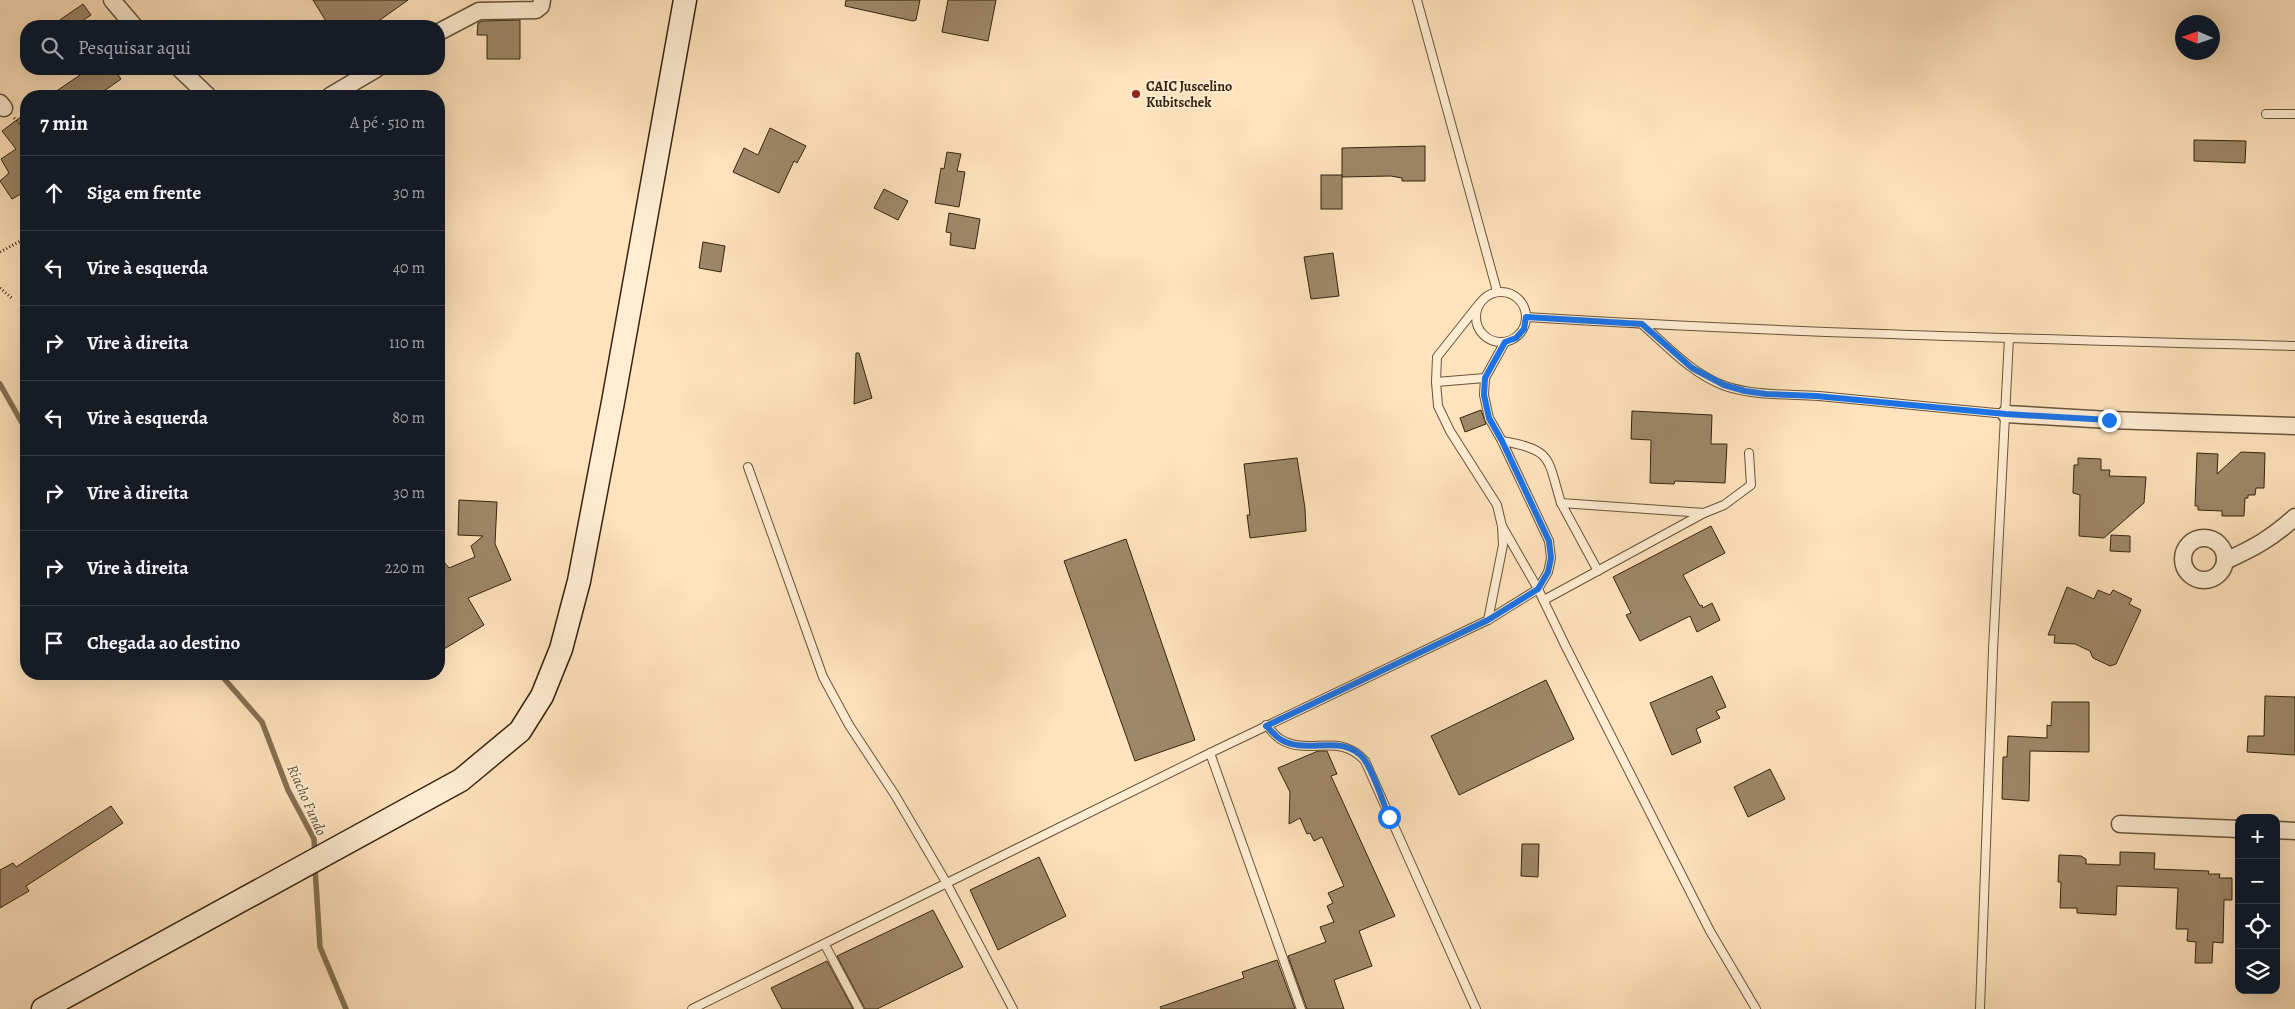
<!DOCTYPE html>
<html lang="pt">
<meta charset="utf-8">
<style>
:root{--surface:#171b24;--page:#20242c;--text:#f1f3f6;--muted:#9ea1a6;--line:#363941}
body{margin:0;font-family:Alegreya,serif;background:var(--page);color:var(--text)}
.controls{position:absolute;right:15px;bottom:15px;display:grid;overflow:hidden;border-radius:10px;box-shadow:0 5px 20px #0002}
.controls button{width:45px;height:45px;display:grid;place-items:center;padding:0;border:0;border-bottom:1px solid var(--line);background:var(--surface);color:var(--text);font:25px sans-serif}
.compass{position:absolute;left:2175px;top:15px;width:45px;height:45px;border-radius:50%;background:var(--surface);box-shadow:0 5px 20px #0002;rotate:272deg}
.stop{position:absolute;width:15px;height:15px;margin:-11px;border:4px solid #1a73e8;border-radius:50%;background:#fff}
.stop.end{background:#1a73e8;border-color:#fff;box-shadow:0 1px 5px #0008}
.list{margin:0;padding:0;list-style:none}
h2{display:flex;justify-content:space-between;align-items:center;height:65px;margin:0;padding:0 20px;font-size:21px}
h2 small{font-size:16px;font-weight:400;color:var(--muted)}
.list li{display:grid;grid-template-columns:32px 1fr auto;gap:15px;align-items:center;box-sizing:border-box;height:75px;padding:0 20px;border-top:1px solid var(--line)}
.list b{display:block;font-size:19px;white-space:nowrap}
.list em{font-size:16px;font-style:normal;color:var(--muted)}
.icon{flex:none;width:28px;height:28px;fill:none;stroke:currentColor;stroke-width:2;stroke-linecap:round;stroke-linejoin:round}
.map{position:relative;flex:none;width:2295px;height:1009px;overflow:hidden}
.search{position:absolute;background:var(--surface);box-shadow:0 5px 20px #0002;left:20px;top:20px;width:425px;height:55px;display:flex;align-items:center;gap:12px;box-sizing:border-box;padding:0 18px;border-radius:20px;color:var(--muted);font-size:19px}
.panel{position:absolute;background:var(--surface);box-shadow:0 5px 20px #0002;left:20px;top:90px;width:425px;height:590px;border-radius:20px}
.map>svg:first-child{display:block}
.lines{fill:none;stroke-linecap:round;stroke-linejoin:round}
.stream{stroke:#857053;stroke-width:5.5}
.building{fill:#9e8769;stroke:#35240f}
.lane-casing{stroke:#68543a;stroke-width:10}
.street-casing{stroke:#68543a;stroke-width:19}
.secondary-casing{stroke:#35240f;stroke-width:25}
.path{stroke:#35240f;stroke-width:3;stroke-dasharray:1 2.5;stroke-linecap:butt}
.lane{stroke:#ffedd3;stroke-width:8}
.street{stroke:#ffedd3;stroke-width:16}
.secondary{stroke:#ffedd3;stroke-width:22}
.route{stroke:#1a73e8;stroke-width:6}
.poi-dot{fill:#8f2418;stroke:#ffedd3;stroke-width:2}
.labels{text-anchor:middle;stroke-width:4;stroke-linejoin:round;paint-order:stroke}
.poi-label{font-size:14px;font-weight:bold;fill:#35240f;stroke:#ffedd3;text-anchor:start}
.water-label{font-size:15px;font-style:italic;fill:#645037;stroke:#ffedd3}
</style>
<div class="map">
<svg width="2295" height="1009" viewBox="0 0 2295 1009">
<rect width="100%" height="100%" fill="#ffe3bc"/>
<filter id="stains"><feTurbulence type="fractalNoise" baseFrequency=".004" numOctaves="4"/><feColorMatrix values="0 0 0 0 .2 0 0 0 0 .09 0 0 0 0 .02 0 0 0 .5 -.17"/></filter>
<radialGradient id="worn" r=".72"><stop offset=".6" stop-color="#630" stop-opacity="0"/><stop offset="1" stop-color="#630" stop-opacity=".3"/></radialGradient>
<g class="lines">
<!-- stream -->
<g class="stream">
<polyline points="0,384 26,430"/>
<polyline points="220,674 262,722 288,790 314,839 315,855"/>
<polyline points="315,867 320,947 346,1009"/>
</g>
</g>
<!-- building -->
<g class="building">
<polygon points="313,0 408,0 373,25 363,26 329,26"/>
<polygon points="846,0 920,0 916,20 913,21 845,6"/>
<polygon points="948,0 996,0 988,41 942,32"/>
<polygon points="83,4 91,15 74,26 51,26"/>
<polygon points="520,20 520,59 487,59 487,35 477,35 478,23 482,21"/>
<polygon points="89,69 114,69 121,79 97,96 49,96"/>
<polygon points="26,113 26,191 12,199 0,181 9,173 1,159 16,149 2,131"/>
<polygon points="770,128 806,146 797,163 794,161 779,193 733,172 744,148 758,155"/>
<polygon points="2194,140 2246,141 2245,163 2194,161"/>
<polygon points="1425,146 1425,181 1402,181 1402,178 1391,176 1342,177 1342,148"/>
<polygon points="947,152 961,154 957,171 965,172 959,207 935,203 941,168 944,169"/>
<rect x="1321" y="175" width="21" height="34"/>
<polygon points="884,189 908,201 898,220 874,208"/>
<polygon points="949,213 980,219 975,249 950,245 951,233 946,232"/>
<polygon points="703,242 725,246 721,272 699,268"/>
<polygon points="1333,253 1339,296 1311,299 1304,257"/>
<polygon points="856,353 859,353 872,398 854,404"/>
<polygon points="1481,410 1486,424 1465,432 1460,418"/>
<polygon points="1632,411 1712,415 1711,444 1727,444 1725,483 1675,481 1674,484 1650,483 1651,440 1631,439"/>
<polygon points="2241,452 2265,453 2264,488 2256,488 2255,495 2248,495 2248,498 2245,498 2244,516 2222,516 2222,511 2198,510 2198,506 2195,506 2197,453 2218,454 2217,474"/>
<polygon points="1297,458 1305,508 1306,531 1250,538 1247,515 1250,515 1244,464"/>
<polygon points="2078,458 2101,459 2101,470 2110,470 2109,476 2146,477 2144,503 2104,538 2079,536 2080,495 2073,493 2074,465 2078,465"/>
<polygon points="459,500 497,502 495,544 511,580 468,598 484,625 439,652 439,556 449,568 475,557 471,546 483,536 458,535"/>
<polygon points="1711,526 1725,553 1683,575 1700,606 1702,605 1703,608 1712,603 1720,620 1697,632 1690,616 1640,641 1626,615 1631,613 1613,577"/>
<polygon points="2111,535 2130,536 2130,552 2110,551"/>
<polygon points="1126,539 1195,740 1135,761 1064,561"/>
<polygon points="2067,587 2094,599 2098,590 2110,595 2113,590 2132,599 2129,604 2141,610 2116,664 2110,666 2093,658 2090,651 2075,644 2054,643 2055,635 2048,635"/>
<polygon points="1712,676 1726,707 1716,711 1720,718 1696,729 1701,742 1672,755 1650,703"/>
<polygon points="1546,680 1574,739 1459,795 1431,736"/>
<polygon points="2265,696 2295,697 2295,755 2247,752 2248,736 2264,736"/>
<polygon points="2052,702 2089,702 2089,752 2030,751 2029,801 2002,799 2003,757 2007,757 2008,736 2047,738 2047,725 2051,726"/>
<polygon points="1318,751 1327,751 1337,774 1331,776 1395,916 1359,931 1372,966 1334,980 1344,1009 1307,1009 1288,956 1326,942 1320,927 1334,922 1327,906 1333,903 1328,893 1344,886 1322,837 1314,841 1310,833 1307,834 1300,818 1289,824 1290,792 1278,768"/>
<polygon points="1770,769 1785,799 1748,817 1734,787"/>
<polygon points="111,806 123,823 26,886 29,891 0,908 0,870 13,863 16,867"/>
<polygon points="1522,844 1539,844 1538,877 1521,876"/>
<polygon points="2120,852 2155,853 2154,869 2209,871 2208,874 2220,874 2219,878 2232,878 2232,900 2224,900 2223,943 2213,942 2212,963 2195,963 2196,942 2187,941 2188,929 2176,929 2178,888 2117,886 2116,915 2077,913 2077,908 2060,908 2061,882 2058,882 2059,855 2081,856 2086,859 2086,864 2120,865"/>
<polygon points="1039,857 1066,916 998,950 970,890"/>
<polygon points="933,910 963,967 877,1009 865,1009 837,956"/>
<polygon points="1277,960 1295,1009 1161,1009 1160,1007 1244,978 1242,972"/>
<polygon points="827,961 853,1009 782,1009 771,988"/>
</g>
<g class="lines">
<defs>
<g id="lane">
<polyline points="1417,0 1497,291"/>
<polyline points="2266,114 2295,114"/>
<circle cx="1501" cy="317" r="25"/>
<polyline points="1479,304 1437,357 1436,382 1438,406 1450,431 1497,505 1502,526 1503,545 1488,620"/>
<path d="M1526,317c256,16 513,22 769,29"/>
<path d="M1642,324c26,23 50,50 83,62 30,10 62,8 94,10 62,6 125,12 187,18"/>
<polyline points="1436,382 1485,378"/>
<path d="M1502,441c51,9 45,16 59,62l143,10 20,-8 27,-20 -2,-32"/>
<polyline points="748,467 823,677 849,725 895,795 946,882 1013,1009"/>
<polyline points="1561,503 1598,571"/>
<polyline points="1502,526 1538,589 1566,647 1710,931 1756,1009"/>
<polyline points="1544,600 1704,513"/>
<path d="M1266,725c5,5 9,11 14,14 29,18 59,-8 85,22l111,248"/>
<polyline points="1210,753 1301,1009"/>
<polyline points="825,945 859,1009"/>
<polyline points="692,1009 1210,753 1488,620 1538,589 1548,572 1551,558 1549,541 1502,441 1489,418 1484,395 1485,378 1505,342"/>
<polyline points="1980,1009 1993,650 2009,338"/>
</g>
<g id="street">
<polyline points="112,0 134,26"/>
<polyline points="439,32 479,11 536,10 541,6 542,0"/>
<polyline points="180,69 208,96"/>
<polyline points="330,96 376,69"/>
<polyline points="0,103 4,108"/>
<polyline points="2006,414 2109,420 2295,426"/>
<circle cx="2204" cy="559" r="21"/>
<path d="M2225,561c29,-13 47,-23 70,-44"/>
<polyline points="2120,824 2239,829"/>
<polyline points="2276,830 2295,831"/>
</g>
<polyline id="secondary" points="43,1009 461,780 520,731 542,696 561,649 579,581 613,402 685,0"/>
</defs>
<!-- lane casing -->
<use href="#lane" class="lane-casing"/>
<!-- street casing -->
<use href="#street" class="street-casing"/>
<!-- secondary casing -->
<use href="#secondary" class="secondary-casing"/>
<!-- path -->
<g class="path">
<polyline points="14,118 26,130"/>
<polyline points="0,252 26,238"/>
<polyline points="0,288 13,299"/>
</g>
<!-- lane -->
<use href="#lane" class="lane"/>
<!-- street -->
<use href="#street" class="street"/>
<!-- secondary -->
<use href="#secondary" class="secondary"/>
</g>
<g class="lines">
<!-- route -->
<path class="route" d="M1389,817c-7,-17 -15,-44 -25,-58 -21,-27 -58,-3 -84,-20 -5,-3 -9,-9 -14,-13l222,-106 50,-31 10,-17 3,-14 -2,-17 -47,-100 -13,-23 -5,-23 1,-17 20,-36 11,-4 8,-9 2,-12 116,7 50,44 32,17 21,6 21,3 50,2 190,18 103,6"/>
</g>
<!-- markers -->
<circle class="poi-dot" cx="1136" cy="94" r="5"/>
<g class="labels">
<!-- poi labels -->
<g class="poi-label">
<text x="1146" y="91">CAIC Juscelino<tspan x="1146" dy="16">Kubitschek</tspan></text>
</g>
<!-- water labels -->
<g class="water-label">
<text transform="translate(307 800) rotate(66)" y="5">Riacho Fundo</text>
</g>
</g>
<rect width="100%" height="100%" filter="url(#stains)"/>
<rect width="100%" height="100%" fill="url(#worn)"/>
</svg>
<div class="controls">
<button>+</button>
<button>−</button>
<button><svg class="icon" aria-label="locate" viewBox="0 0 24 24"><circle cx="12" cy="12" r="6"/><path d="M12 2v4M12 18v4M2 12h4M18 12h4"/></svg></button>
<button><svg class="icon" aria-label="layers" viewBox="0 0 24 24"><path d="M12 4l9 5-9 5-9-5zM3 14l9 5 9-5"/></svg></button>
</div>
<svg class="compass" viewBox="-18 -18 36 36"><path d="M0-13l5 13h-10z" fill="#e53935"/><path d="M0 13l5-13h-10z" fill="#9ea1a6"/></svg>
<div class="stop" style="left:1389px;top:817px"></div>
<div class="stop end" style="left:2109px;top:420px"></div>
<div class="search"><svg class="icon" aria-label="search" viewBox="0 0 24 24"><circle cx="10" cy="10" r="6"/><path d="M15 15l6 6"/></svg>Pesquisar aqui</div>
<section class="panel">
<h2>7 min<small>A pé · 510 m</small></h2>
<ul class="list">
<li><svg class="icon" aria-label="ahead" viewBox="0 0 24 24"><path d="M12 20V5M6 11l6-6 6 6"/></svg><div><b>Siga em frente</b></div><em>30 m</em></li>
<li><svg class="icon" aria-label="left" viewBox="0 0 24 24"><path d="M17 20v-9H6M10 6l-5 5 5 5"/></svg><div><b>Vire à esquerda</b></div><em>40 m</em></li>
<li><svg class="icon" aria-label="right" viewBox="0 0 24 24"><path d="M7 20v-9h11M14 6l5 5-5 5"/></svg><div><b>Vire à direita</b></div><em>110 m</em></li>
<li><svg class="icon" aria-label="left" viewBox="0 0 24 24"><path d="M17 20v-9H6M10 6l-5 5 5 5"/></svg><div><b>Vire à esquerda</b></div><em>80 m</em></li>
<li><svg class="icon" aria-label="right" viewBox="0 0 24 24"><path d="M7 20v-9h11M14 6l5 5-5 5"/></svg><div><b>Vire à direita</b></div><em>30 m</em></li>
<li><svg class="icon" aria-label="right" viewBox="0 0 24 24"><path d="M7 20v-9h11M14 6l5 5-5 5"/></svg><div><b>Vire à direita</b></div><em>220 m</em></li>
<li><svg class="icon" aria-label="arrive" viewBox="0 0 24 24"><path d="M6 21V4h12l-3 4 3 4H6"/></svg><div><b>Chegada ao destino</b></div></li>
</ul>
</section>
</div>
